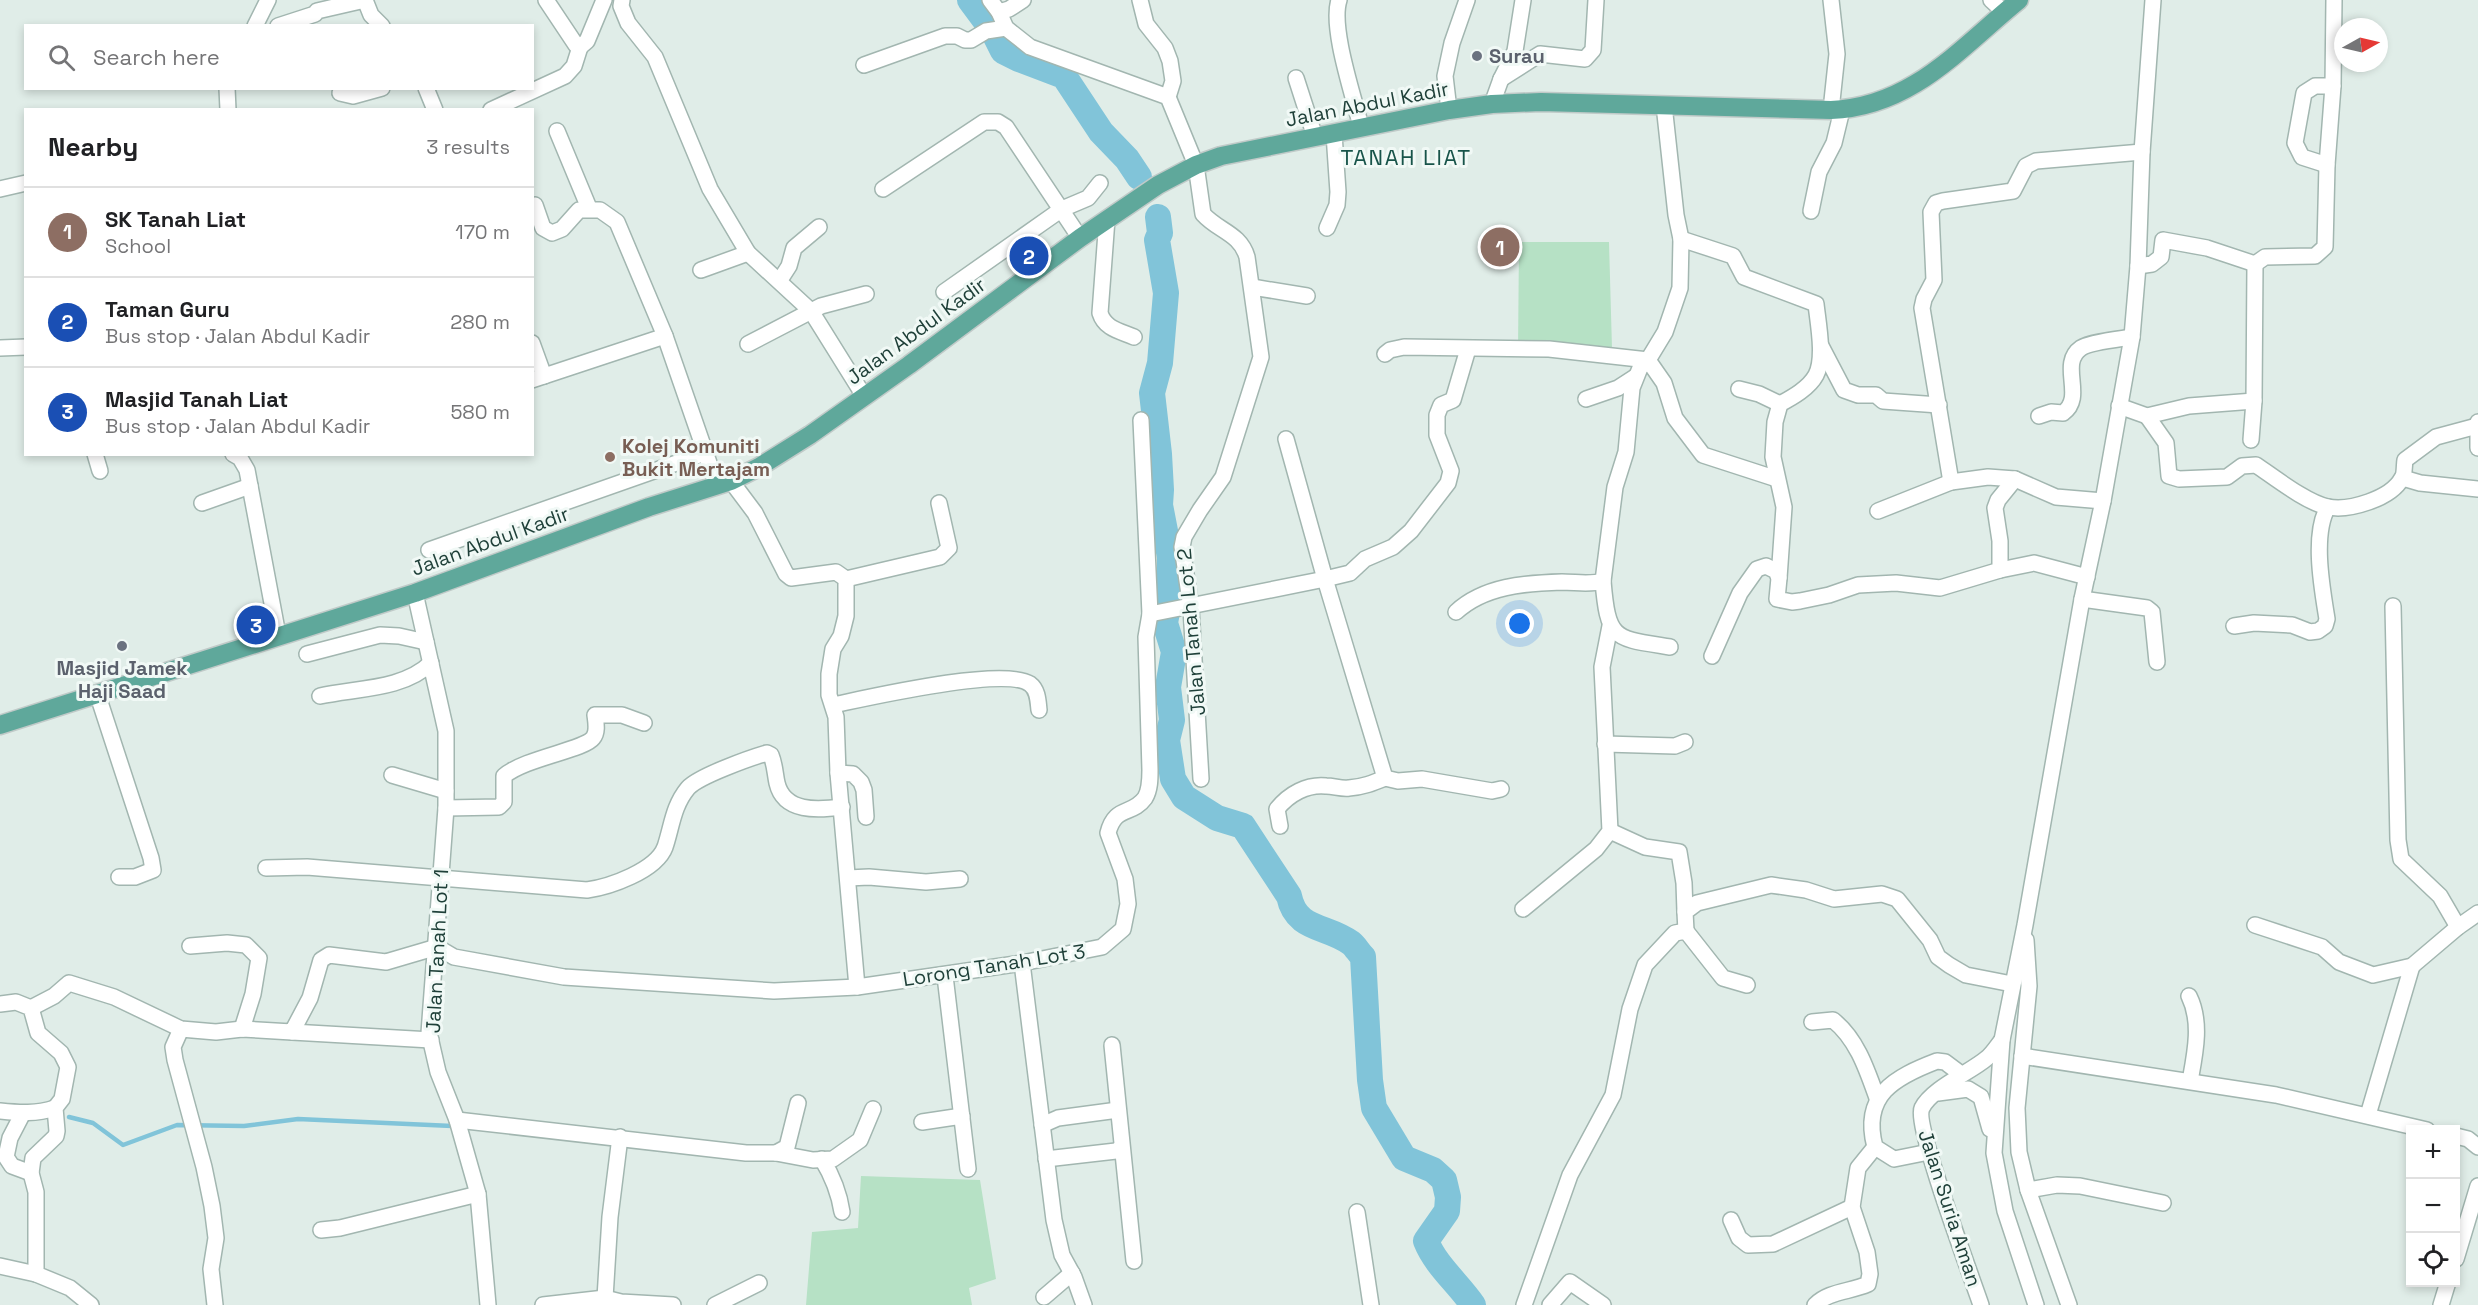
<!DOCTYPE html>
<meta charset="utf-8">
<style>
:root{--surface:#fff;--page:#f2f2f2;--text:#202124;--muted:#757577;--line:#e0e0e0;--accent:#2563eb}
body{margin:0;font-family:"Space Grotesk",sans-serif;background:var(--page);color:var(--text)}
.controls{position:absolute;right:18px;bottom:18px;display:grid;overflow:hidden;border-radius:0px;box-shadow:0 3px 9px #0003}
.controls button{width:54px;height:54px;display:grid;place-items:center;padding:0;border:0;border-bottom:2px solid var(--line);background:var(--surface);color:var(--text);font:30px sans-serif}
.compass{position:absolute;left:2334px;top:18px;width:54px;height:54px;border-radius:50%;background:var(--surface);box-shadow:0 3px 9px #0003;rotate:82deg}
.you{position:absolute;left:1520px;top:624px;width:21px;height:21px;margin:-15px;border:4px solid #fff;border-radius:50%;background:#1a73e8;box-shadow:0 0 0 9px #1a73e833}
.badge{display:grid;place-items:center;width:39px;height:39px;border-radius:50%;background:var(--accent);color:#fff;font-size:20px;font-weight:700}
.pin{position:absolute;translate:-50% -50%;border:3px solid #fff;box-shadow:0 2px 6px #0006}
.list{margin:0;padding:0;list-style:none}
h2{display:flex;justify-content:space-between;align-items:center;height:78px;margin:0;padding:0 24px;font-size:26px}
h2 small{font-size:20px;font-weight:400;color:var(--muted)}
.list li{display:grid;grid-template-columns:39px 1fr auto;gap:18px;align-items:center;box-sizing:border-box;height:90px;padding:0 24px;border-top:2px solid var(--line)}
.list b{display:block;font-size:22px;white-space:nowrap}
.list p{margin:0;font-size:20px;white-space:nowrap;color:var(--muted)}
.list em{font-size:20px;font-style:normal;color:var(--muted)}
.icon{flex:none;width:33px;height:33px;fill:none;stroke:currentColor;stroke-width:2;stroke-linecap:round;stroke-linejoin:round}
.map{position:relative;flex:none;width:2478px;height:1305px;overflow:hidden}
.search{position:absolute;background:var(--surface);box-shadow:0 3px 9px #0003;left:24px;top:24px;width:510px;height:66px;display:flex;align-items:center;gap:15px;box-sizing:border-box;padding:0 21px;border-radius:0px;color:var(--muted);font-size:22px}
.panel{position:absolute;background:var(--surface);box-shadow:0 3px 9px #0003;left:24px;top:108px;width:510px;height:348px;border-radius:0px}
.map>svg:first-child{display:block}
.green{fill:#b6e1c5}
.lines{fill:none;stroke-linecap:round;stroke-linejoin:round}
.stream{stroke:#81c4d9;stroke-width:4.5}
.river{stroke:#81c4d9;stroke-width:26}
.minor-casing{stroke:#a2b6b0;stroke-width:18}
.major-casing{stroke:#c0cac8;stroke-width:21}
.minor{stroke:#fff;stroke-width:15}
.major{stroke:#5fa89b;stroke-width:18}
.worship-dot{fill:#6b7280;stroke:#f1f9f6;stroke-width:2}
.education-dot{fill:#8d6e63;stroke:#f1f9f6;stroke-width:2}
.labels{text-anchor:middle;stroke-width:6;stroke-linejoin:round;paint-order:stroke}
.worship-label{font-size:20px;font-weight:bold;fill:#5b616d;stroke:#f1f9f6;text-anchor:start}
.street-label{font-size:20px;fill:#1f4039;stroke:#f1f9f6}
.education-label{font-size:20px;font-weight:bold;fill:#785e54;stroke:#f1f9f6;text-anchor:start}
.quarter-label{font-size:22px;letter-spacing:1.5px;fill:#18544a;stroke:#f1f9f6}
</style>
<div class="map">
<svg width="2478" height="1305" viewBox="0 0 2478 1305">
<rect width="100%" height="100%" fill="#e0ede8"/>
<!-- green -->
<g class="green">
<polygon points="1519,242 1609,242 1612,348 1518,350"/>
<polygon points="861,1176 980,1180 996,1279 969,1288 972,1305 806,1305 812,1232 858,1228"/>
</g>
<g class="lines">
<!-- stream -->
<polyline class="stream" points="69,1117 93,1123 123,1145 177,1125 244,1126 298,1119 452,1126"/>
<!-- river -->
<g class="river">
<polyline points="970,0 993,31 1003,51 1019,59 1064,76 1101,132 1127,159 1139,177"/>
<path d="M1158,217l2,16 -3,7 9,53 -6,70 -8,30 7,61 2,36 -1,15 10,52 -1,44 -4,22 9,29 -6,35 4,33 -5,20 6,39 11,18 33,21 26,8 46,70c7,35 38,29 62,47 4,3 8,10 12,14l7,123 4,28 30,50 29,12 11,10 4,17 -1,14 -21,30c10,25 32,42 47,64"/>
</g>
<defs>
<g id="minor">
<polyline points="365,0 371,15 382,26"/>
<polyline points="546,0 576,45 580,47 587,41 604,0"/>
<polyline points="622,0 621,6 628,23 655,57 710,189 748,253 811,311 864,396"/>
<path d="M990,0l9,12 7,16 24,19 138,50 28,68 7,49c15,17 37,19 44,43l14,100 -38,120 -23,33 -16,27 -2,10 9,61 10,171"/>
<polyline points="1140,0 1146,24 1165,48 1170,61 1173,81 1168,97"/>
<path d="M1339,0c-9,28 15,97 22,127"/>
<polyline points="1991,0 2004,12"/>
<polyline points="999,12 1009,9 1023,0"/>
<polyline points="255,26 268,0"/>
<polyline points="278,26 315,14 317,11 365,0"/>
<polyline points="864,65 945,36 957,36 965,40 971,40 986,31 1006,28"/>
<polyline points="1296,78 1315,137"/>
<polyline points="1501,79 1540,54 1585,59 1593,50 1596,0"/>
<polyline points="227,88 228,110"/>
<polyline points="426,88 435,110"/>
<polyline points="340,93 353,96 382,88"/>
<polyline points="1492,104 1501,79 1515,51 1523,0"/>
<polyline points="1664,105 1676,215 1681,239 1680,288 1665,332 1648,360 1664,383 1675,418 1703,455 1777,479"/>
<polyline points="491,110 565,76 574,66 580,47"/>
<polyline points="1449,110 1445,76 1452,43 1467,0"/>
<polyline points="1831,110 1837,54 1831,0"/>
<polyline points="557,131 589,208"/>
<polyline points="2327,165 2302,157 2295,143 2304,93 2315,86 2333,86"/>
<polyline points="0,189 26,183"/>
<polyline points="883,189 984,122 998,122 1006,127 1080,238"/>
<polyline points="535,205 543,228 552,233 562,229 579,210 600,210 617,222 665,336 717,486"/>
<polyline points="1811,211 1819,172 1834,143 1842,110"/>
<path d="M1107,219l-7,94c5,16 20,18 34,24"/>
<polyline points="1327,228 1337,205 1338,192 1334,134"/>
<path d="M1681,239l52,17 11,21 72,27c2,19 9,54 0,71 -7,13 -23,22 -36,29l-5,18 -2,35 11,50 -5,71"/>
<polyline points="2138,266 2152,264 2161,257 2163,240 2207,248 2255,264 2265,257 2315,256 2325,247 2327,165 2333,86 2334,0"/>
<polyline points="701,270 748,253"/>
<polyline points="780,280 789,266 794,248 819,227"/>
<polyline points="1252,287 1307,296"/>
<polyline points="944,292 1062,209 1088,198 1100,183"/>
<polyline points="532,343 544,376"/>
<polyline points="748,344 821,306 866,294"/>
<polyline points="1821,346 1844,390 1858,395 1876,395 1883,401 1939,405"/>
<polyline points="0,348 26,347"/>
<path d="M1385,354l5,-4 14,-3 145,2 99,11 -8,8 -8,20 -6,64 -11,35 -12,94c-13,4 -27,1 -41,1 -37,1 -78,4 -106,30"/>
<polyline points="532,380 665,336"/>
<polyline points="1739,389 1759,394 1780,404"/>
<polyline points="1586,399 1618,388 1635,377"/>
<polyline points="2119,406 2147,416 2189,406 2254,401"/>
<path d="M2039,416l12,-4 12,1c23,-16 -5,-49 18,-65 9,-6 39,-9 51,-11"/>
<path d="M2147,416l19,27 3,33 10,3 48,-2 15,-11 14,-1c18,12 51,38 72,42 21,4 63,-8 74,-29 3,-4 2,-13 3,-18l31,-23 41,-11"/>
<polyline points="2478,422 2478,448"/>
<polyline points="1286,439 1325,579 1350,573 1365,559 1393,547 1411,531 1448,483 1451,471 1437,435 1437,415 1441,405 1453,400 1468,349"/>
<polyline points="2251,440 2254,401 2255,264"/>
<polyline points="95,454 100,471"/>
<polyline points="233,454 240,458 247,470 278,635"/>
<polyline points="2403,478 2420,483 2478,489"/>
<polyline points="731,481 755,513 786,574 791,578 836,572 846,579 846,616 841,636 833,649 829,674 829,695 836,717 838,773 857,987"/>
<polyline points="1951,482 1922,308 1924,299 1934,280 1931,212 1936,203 1943,201 2013,191 2026,166 2036,161 2142,152"/>
<polyline points="202,503 250,486"/>
<polyline points="1878,511 1951,482 1988,477 2015,479 2056,497 2103,501"/>
<polyline points="429,550 705,453"/>
<polyline points="2000,570 2034,563 2087,577"/>
<polyline points="846,579 940,557 949,548 939,503"/>
<path d="M1603,581c5,60 11,57 67,66"/>
<polyline points="415,593 446,731 446,808 429,1033 438,1072 457,1120 478,1194 488,1305"/>
<polyline points="2082,599 2147,608 2152,612 2157,662"/>
<polyline points="2393,606 2398,840 2401,859 2440,896 2458,927"/>
<polyline points="1150,614 1325,579 1385,778 1398,781 1422,779 1492,791 1501,789"/>
<path d="M2234,626l20,-3 38,2 18,7 8,-1 7,-5 2,-7c-5,-31 -15,-85 1,-112"/>
<polyline points="307,654 380,635 399,636 426,642"/>
<polyline points="1712,656 1740,593 1757,569 1766,566 1776,571 1779,578 1777,599 1792,602 1800,601 1829,595 1858,585 1896,583 1940,588 2000,570 2000,541 1995,508 1998,500 2015,479"/>
<polyline points="97,693 151,858 153,870 135,877 119,877"/>
<path d="M320,696c36,-8 83,-6 111,-33"/>
<path d="M833,705c34,-7 171,-39 197,-21 8,6 8,17 9,26"/>
<polyline points="1605,744 1675,746 1685,742"/>
<polyline points="838,773 853,774 861,782 864,790 866,817"/>
<polyline points="392,775 446,791"/>
<path d="M446,808l53,-1 5,-5v-26c21,-18 80,-26 89,-38 5,-6 3,-15 2,-23h27l22,8"/>
<path d="M1280,826l-3,-17c12,-15 30,-25 49,-23 8,0 15,3 23,2 14,-1 24,-5 36,-10"/>
<polyline points="1610,831 1645,847 1679,852 1684,883 1685,912"/>
<path d="M266,868l41,-1 280,23c22,-3 69,-19 78,-43 7,-21 8,-41 23,-59 11,-12 62,-30 79,-35l4,2c4,10 4,19 6,28 7,30 41,27 65,24"/>
<polyline points="848,878 869,877 926,882 960,879"/>
<polyline points="1523,909 1596,849 1610,831 1602,667 1610,626"/>
<polyline points="2255,925 2322,947 2339,962 2373,975 2412,966 2458,927 2478,913"/>
<polyline points="1686,931 1685,912 1697,903 1771,885 1806,890 1834,899 1882,894 1897,899 1930,940 1938,957 1949,965 1966,975 2012,984"/>
<polyline points="2026,940 2029,986 2017,1108 2019,1152 2028,1190 2069,1305"/>
<polyline points="190,946 227,943 246,945 259,958 253,994 242,1029"/>
<polyline points="1022,963 1054,1220 1062,1255 1074,1277 1084,1305"/>
<polyline points="945,976 968,1169"/>
<path d="M2189,996c13,26 6,58 1,85"/>
<polyline points="0,1004 16,1002 31,1008 38,1033 61,1053 68,1067 62,1099 55,1108 57,1131 56,1136 33,1158 31,1173 36,1192 36,1274 70,1288 91,1305"/>
<path d="M31,1008l23,-12 15,-13 45,14 67,32 35,3 26,-3 50,3 18,-34 11,-38 8,-5 57,7 51,-15 17,10 110,20 210,14 83,-4 165,-24 80,-16 21,-18 5,-25 -3,-25 -17,-46c7,-28 24,-17 37,-35 5,-8 5,-19 5,-28l-4,-133 4,-23 -9,-194"/>
<path d="M1812,1022l21,-2c24,19 34,50 44,78"/>
<polyline points="181,1029 173,1047 175,1060 204,1167 212,1206 216,1238 211,1269 215,1305"/>
<polyline points="292,1032 431,1040"/>
<polyline points="1112,1045 1134,1261"/>
<polyline points="2022,1056 2276,1095 2427,1130"/>
<polyline points="1938,1093 1968,1089 1981,1097 1990,1129"/>
<path d="M0,1111c20,2 36,3 55,-3"/>
<polyline points="23,1113 10,1138 6,1157 12,1166 31,1173"/>
<polyline points="2368,1115 2412,966"/>
<polyline points="457,1120 746,1153 776,1153 813,1160 833,1159 860,1140 873,1109"/>
<polyline points="922,1122 962,1116"/>
<polyline points="1042,1125 1058,1118 1118,1110"/>
<polyline points="2456,1136 2468,1139 2478,1147"/>
<path d="M1929,1152l-35,7 -19,-12c-14,-52 20,-70 62,-86l8,1 16,12"/>
<polyline points="776,1153 787,1147 798,1103"/>
<path d="M822,1159c11,18 17,33 20,53"/>
<polyline points="1046,1159 1116,1151 1121,1148"/>
<polyline points="2028,1190 2057,1185 2080,1186 2163,1203"/>
<polyline points="1357,1212 1371,1305"/>
<polyline points="1731,1220 1739,1238 1748,1245 1773,1244 1852,1207"/>
<polyline points="321,1230 340,1228 478,1194"/>
<polyline points="2456,1259 2478,1186"/>
<polyline points="0,1266 36,1274"/>
<polyline points="1044,1297 1072,1273"/>
<polyline points="605,1298 610,1217 620,1137"/>
<polyline points="543,1305 605,1298 621,1302 673,1305"/>
<polyline points="715,1305 759,1283"/>
<polyline points="1524,1305 1570,1175 1613,1095 1630,1009 1645,965 1675,933 1686,931 1723,978 1747,985"/>
<polyline points="1550,1305 1570,1282 1603,1305"/>
<path d="M1815,1305c14,-14 35,-13 53,-21l2,-10 -3,-22 -15,-45 6,-39 17,-21"/>
<path d="M1981,1305c-9,-27 -67,-181 -59,-197 10,-20 49,-36 65,-50 6,-5 10,-12 15,-18"/>
<polyline points="2036,1305 2005,1211 1994,1153 2002,1040 2025,925 2082,599 2103,501 2132,337 2138,266 2142,152 2153,0"/>
<polyline points="2441,1305 2448,1282"/>
</g>
<path id="major" d="M0,725l415,-132 234,-86 82,-26 28,-14 51,-32 99,-70 171,-127 78,-53 38,-20 25,-9 228,-46 43,-6 49,-2 290,8c81,-3 129,-62 188,-110"/>
</defs>
<!-- minor casing -->
<use href="#minor" class="minor-casing"/>
<!-- major casing -->
<use href="#major" class="major-casing"/>
<!-- minor -->
<use href="#minor" class="minor"/>
<!-- major -->
<use href="#major" class="major"/>
</g>
<!-- markers -->
<g class="worship-dot">
<circle cx="1477" cy="56" r="6"/>
<circle cx="122" cy="646" r="6"/>
</g>
<circle class="education-dot" cx="610" cy="457" r="6"/>
<g class="labels">
<!-- worship labels -->
<g class="worship-label">
<text x="1489" y="63">Surau</text>
<text x="122" y="675" text-anchor="middle">Masjid Jamek<tspan x="122" dy="23">Haji Saad</tspan></text>
</g>
<!-- street labels -->
<g class="street-label">
<text transform="translate(1367 104) rotate(-11)" y="7">Jalan Abdul Kadir</text>
<text transform="translate(916 331) rotate(-36)" y="7">Jalan Abdul Kadir</text>
<text transform="translate(490 541) rotate(-20)" y="7">Jalan Abdul Kadir</text>
<text transform="translate(1191 632) rotate(-95)" y="7">Jalan Tanah Lot 2</text>
<text transform="translate(437 951) rotate(-87)" y="7">Jalan Tanah Lot 1</text>
<text transform="translate(994 965) rotate(-9)" y="7">Lorong Tanah Lot 3</text>
<text transform="translate(1950 1208) rotate(72)" y="7">Jalan Suria Aman</text>
</g>
<!-- education labels -->
<g class="education-label">
<text x="622" y="453">Kolej Komuniti<tspan x="622" dy="23">Bukit Mertajam</tspan></text>
</g>
<!-- quarter labels -->
<g class="quarter-label">
<text x="1406" y="165">TANAH LIAT</text>
</g>
</g>
</svg>
<div class="controls">
<button>+</button>
<button>−</button>
<button><svg class="icon" aria-label="locate" viewBox="0 0 24 24"><circle cx="12" cy="12" r="6"/><path d="M12 2v4M12 18v4M2 12h4M18 12h4"/></svg></button>
</div>
<svg class="compass" viewBox="-18 -18 36 36"><path d="M0-13l5 13h-10z" fill="#e53935"/><path d="M0 13l5-13h-10z" fill="#757577"/></svg>
<div class="you"></div>
<div class="pin badge" style="left:1500px;top:247px;background:#8d6e63">1</div>
<div class="pin badge" style="left:1029px;top:256px;background:#1a4fb4">2</div>
<div class="pin badge" style="left:256px;top:625px;background:#1a4fb4">3</div>
<div class="search"><svg class="icon" aria-label="search" viewBox="0 0 24 24"><circle cx="10" cy="10" r="6"/><path d="M15 15l6 6"/></svg>Search here</div>
<section class="panel">
<h2>Nearby<small>3 results</small></h2>
<ul class="list">
<li><span class="badge" style="background:#8d6e63">1</span><div><b>SK Tanah Liat</b><p>School</p></div><em>170 m</em></li>
<li><span class="badge" style="background:#1a4fb4">2</span><div><b>Taman Guru</b><p>Bus stop · Jalan Abdul Kadir</p></div><em>280 m</em></li>
<li><span class="badge" style="background:#1a4fb4">3</span><div><b>Masjid Tanah Liat</b><p>Bus stop · Jalan Abdul Kadir</p></div><em>580 m</em></li>
</ul>
</section>
</div>
